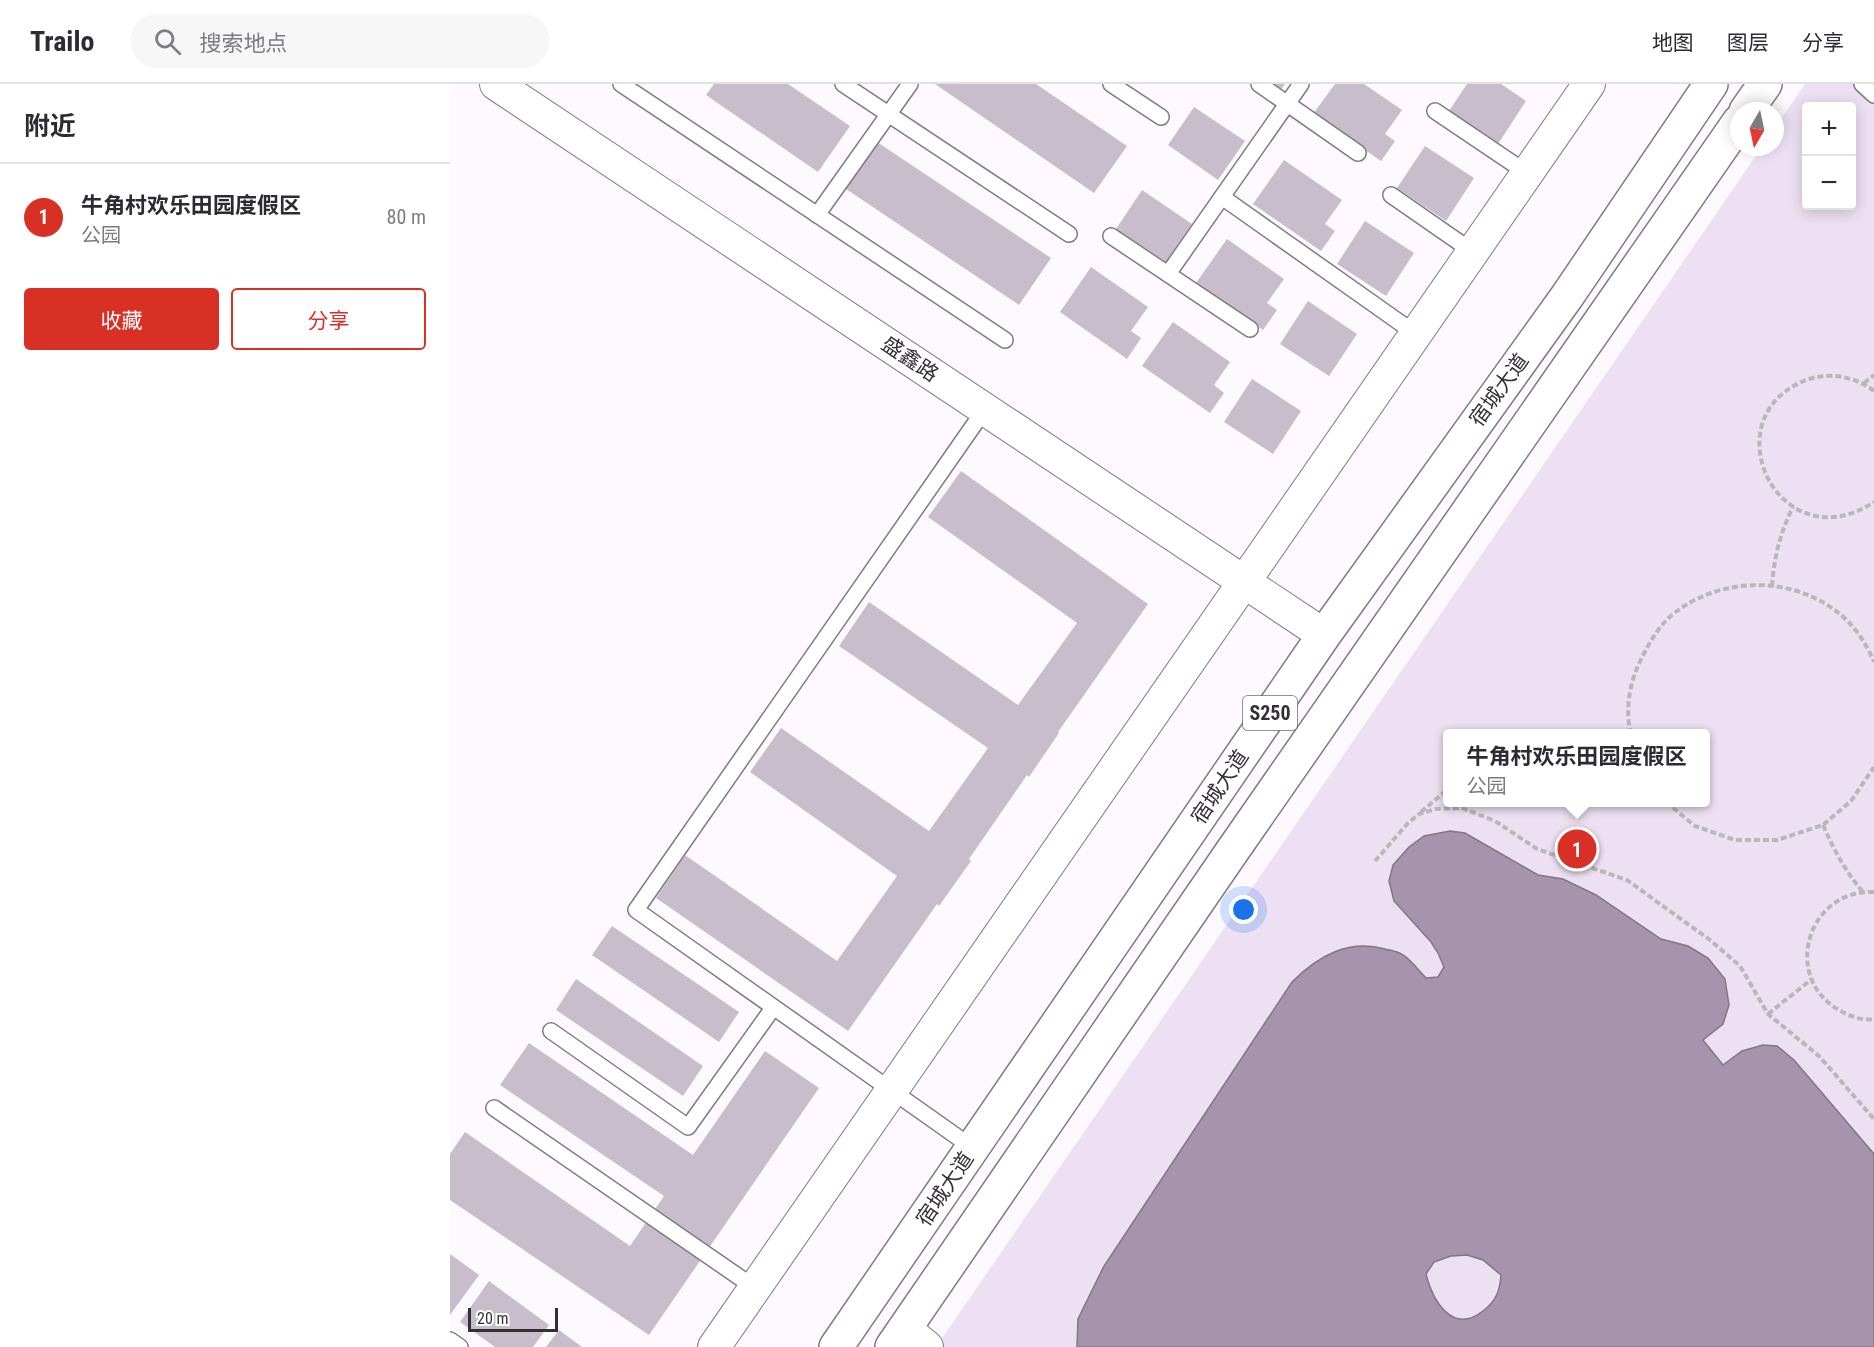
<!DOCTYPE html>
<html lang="zh">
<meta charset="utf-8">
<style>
:root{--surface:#fff;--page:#f7f7f7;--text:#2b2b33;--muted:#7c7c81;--line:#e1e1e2;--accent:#d93025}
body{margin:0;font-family:"Roboto Condensed","Noto Sans SC",sans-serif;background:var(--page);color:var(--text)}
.controls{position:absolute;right:18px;top:18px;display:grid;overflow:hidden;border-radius:6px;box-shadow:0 3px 15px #0003}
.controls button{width:54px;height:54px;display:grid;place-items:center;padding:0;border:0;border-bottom:2px solid var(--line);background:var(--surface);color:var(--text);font:30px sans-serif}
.compass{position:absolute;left:1280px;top:18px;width:54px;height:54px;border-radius:50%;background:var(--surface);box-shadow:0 3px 15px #0003;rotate:189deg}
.scale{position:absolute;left:18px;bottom:15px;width:90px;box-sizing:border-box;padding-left:6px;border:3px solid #332f34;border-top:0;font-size:16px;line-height:21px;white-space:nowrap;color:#332f34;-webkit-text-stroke:4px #fff;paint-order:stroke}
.you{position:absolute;left:794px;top:826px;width:21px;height:21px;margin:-15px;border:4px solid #fff;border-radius:50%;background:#1a73e8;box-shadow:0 0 0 9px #1a73e833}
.badge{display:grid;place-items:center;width:39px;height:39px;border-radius:50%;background:var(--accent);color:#fff;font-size:20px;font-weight:700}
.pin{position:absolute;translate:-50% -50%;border:3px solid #fff;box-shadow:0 2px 6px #0006}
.popup{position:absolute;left:993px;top:645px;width:267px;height:78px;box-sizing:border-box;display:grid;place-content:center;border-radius:6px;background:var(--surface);filter:drop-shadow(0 2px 4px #0005);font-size:20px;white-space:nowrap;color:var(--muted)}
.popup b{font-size:22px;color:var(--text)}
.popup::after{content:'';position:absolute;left:50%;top:100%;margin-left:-12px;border:12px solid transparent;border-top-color:var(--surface)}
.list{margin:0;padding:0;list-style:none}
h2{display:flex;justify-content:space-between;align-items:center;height:78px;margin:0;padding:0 24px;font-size:26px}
h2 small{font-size:20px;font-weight:400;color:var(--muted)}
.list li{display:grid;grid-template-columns:39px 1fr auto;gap:18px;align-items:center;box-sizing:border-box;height:108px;padding:0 24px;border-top:2px solid var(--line)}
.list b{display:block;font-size:22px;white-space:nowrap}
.list p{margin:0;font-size:20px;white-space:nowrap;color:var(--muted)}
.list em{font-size:20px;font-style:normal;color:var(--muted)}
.actions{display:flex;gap:12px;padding:18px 24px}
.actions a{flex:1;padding:14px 0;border:2px solid var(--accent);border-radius:6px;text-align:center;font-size:21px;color:var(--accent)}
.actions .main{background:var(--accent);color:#fff}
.icon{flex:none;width:33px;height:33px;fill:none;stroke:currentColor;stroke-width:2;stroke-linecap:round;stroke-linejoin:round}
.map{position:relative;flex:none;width:1424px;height:1263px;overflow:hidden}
header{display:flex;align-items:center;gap:36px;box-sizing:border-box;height:84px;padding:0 30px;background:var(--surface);border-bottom:2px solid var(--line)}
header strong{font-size:28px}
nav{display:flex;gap:33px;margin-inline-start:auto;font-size:21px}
.search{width:420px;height:54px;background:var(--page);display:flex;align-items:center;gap:15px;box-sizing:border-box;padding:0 21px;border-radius:33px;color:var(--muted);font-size:22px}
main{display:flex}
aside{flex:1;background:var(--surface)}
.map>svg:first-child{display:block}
.green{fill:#ede0f2;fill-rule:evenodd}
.water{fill:#a693ac;stroke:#847588;stroke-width:1.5;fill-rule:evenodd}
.building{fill:#c8becb}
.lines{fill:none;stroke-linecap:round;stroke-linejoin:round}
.service-casing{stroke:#827985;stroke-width:18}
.minor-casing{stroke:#827985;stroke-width:34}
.primary-casing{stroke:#827985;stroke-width:36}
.path{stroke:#bab6bb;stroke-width:4;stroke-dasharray:6 3;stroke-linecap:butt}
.service{stroke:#fff;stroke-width:15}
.minor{stroke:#fff;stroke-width:32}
.primary{stroke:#fff;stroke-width:33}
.labels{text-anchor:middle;stroke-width:4.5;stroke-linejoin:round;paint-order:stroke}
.shield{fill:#fff;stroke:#706d71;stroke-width:1.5}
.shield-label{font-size:20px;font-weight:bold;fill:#332f34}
.street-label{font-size:21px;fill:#332f34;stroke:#fff}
</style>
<header>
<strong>Trailo</strong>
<div class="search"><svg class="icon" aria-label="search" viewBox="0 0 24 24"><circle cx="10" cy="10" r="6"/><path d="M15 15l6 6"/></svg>搜索地点</div>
<nav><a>地图</a><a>图层</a><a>分享</a></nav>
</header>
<main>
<aside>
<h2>附近<small></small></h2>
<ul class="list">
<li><span class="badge">1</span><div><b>牛角村欢乐田园度假区</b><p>公园</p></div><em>80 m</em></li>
</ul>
<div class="actions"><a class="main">收藏</a><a>分享</a></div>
</aside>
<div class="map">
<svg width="1424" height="1263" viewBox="0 0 1424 1263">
<rect width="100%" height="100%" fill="#fdf9fe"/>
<!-- green -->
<path class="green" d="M1355,0h69v1263h-938l826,-1200h13v-19zM1356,22h46v100h-46zM998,650h258v68h-258z"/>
<!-- water -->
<path class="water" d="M1000,747l15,2 73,42 25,4 33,16 65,44 27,7 20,12 17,21 4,26 -6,19 -20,16 20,25 19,-14 21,-6 14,1 17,14 80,94v193h-797l1,-28 26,-53 188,-284c26,-26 56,-43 93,-33 5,1 13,2 18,6 8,5 16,16 23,23l12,-1 6,-10 -6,-14 -7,-11 -37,-41 -5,-20 4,-16 16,-18 15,-11zM1017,1171l16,5 18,15c-1,16 -5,26 -18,36 -31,24 -50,-10 -57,-37l8,-12 17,-6z"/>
<!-- building -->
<g class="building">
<polygon points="264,0 338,0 400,42 368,88 256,11"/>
<polygon points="485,0 586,0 677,62 644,109"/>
<polygon points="819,0 835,0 830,7"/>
<polygon points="885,0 914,0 952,26 935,50 945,57 931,77 863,30"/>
<polygon points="1017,0 1051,0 1076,17 1048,60 999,27"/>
<polygon points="744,23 795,57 768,96 718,61"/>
<polygon points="427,58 601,174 569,221 396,105"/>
<polygon points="975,62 1024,94 996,137 947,104"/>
<polygon points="834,76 892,116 875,140 885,147 871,167 803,120"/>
<polygon points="692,106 742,140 716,178 666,145"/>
<polygon points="915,137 964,169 936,212 887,180"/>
<polygon points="777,155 834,195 817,219 827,226 813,246 746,199"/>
<polygon points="641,183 698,223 681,247 691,254 677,275 610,228"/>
<polygon points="858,217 907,250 879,292 830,260"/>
<polygon points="723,238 780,278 764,301 774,309 760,329 692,282"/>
<polygon points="802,295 851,327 823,370 774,338"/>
<polygon points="511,387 698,520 608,648 609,649 579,693 577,691 519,775 521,777 489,822 487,820 398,947 206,814 235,771 387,877 447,792 300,688 331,644 479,747 538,664 389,562 419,518 568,621 627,539 478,433"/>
<polygon points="162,842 289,928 269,958 142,871"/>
<polygon points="126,895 253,982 233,1012 106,926"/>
<polygon points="79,959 243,1071 315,967 369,1004 199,1251 0,1116 0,1070 15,1048 180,1162 214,1112 50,1001"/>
<polygon points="0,1170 29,1191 0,1231"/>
<polygon points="39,1197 99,1241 83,1263 45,1263 10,1238"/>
<polygon points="109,1246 132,1263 96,1263"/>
</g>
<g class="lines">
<defs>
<g id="service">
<polyline points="171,0 555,256"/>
<polyline points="393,0 619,150"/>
<polyline points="661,0 711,33"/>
<polyline points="809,0 908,69"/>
<polyline points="1412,0 1424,11"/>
<polyline points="985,27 1077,89"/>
<polyline points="941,111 1023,168"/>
<polyline points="772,113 966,250"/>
<polyline points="367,131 460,0"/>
<polyline points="661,152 800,245"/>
<polyline points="718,190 851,0"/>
<polyline points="101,947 238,1043 323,924"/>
<polyline points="44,1024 305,1204"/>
<polyline points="523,1064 186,826 535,325"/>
<polyline points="0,1256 10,1263"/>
</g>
<g id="minor">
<polyline points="46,0 874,551"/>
<polyline points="455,1245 477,1263"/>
<polyline points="264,1263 1139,0"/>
</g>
<g id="primary">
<polyline points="1296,27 1315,0"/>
<polyline points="386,1263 874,551 1118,211 1261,0"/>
<polyline points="442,1263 783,766 1289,38"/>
</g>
</defs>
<!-- service casing -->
<use href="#service" class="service-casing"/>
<!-- minor casing -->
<use href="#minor" class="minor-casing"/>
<!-- primary casing -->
<use href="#primary" class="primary-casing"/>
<!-- path -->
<g class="path">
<polyline points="1414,299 1424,291"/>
<path d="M1424,307c-18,-14 -43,-19 -65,-12 -102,36 -30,186 65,123"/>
<path d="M1322,502c2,-28 8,-53 21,-79"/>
<path d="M1181,650c-6,-22 -2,-48 7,-68 9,-20 21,-42 39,-55 46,-34 113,-35 159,0 17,12 30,32 38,51"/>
<polyline points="1216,718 1245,742 1285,756 1327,756 1373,741 1401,717 1424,683"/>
<polyline points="971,728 998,705"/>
<path d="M1373,741c11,25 22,46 40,67"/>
<polyline points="925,777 958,739 969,730 986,725 1012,724 1045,737 1087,765 1177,796 1260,856 1290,882 1318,930 1369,972 1424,1035"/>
<path d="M1424,808c-66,-3 -93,85 -35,118 10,6 23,11 35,9"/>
<polyline points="1318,930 1362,895"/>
</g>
<!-- service -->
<use href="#service" class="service"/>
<!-- minor -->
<use href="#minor" class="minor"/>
<!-- primary -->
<use href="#primary" class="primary"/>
</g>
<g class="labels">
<!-- shield labels -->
<rect class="shield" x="793" y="612" width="54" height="34" rx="4.5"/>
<g class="shield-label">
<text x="820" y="636">S250</text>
</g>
<!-- street labels -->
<g class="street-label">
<text transform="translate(460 275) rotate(34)" y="7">盛鑫路</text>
<text transform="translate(1049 306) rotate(-54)" y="7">宿城大道</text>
<text transform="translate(770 703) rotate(-56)" y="7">宿城大道</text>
<text transform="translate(495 1105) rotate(-56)" y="7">宿城大道</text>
</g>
</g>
</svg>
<div class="controls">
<button>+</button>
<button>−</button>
</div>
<svg class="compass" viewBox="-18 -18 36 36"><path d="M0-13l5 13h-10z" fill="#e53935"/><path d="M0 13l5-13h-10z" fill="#7c7c81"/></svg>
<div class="scale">20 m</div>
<div class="you"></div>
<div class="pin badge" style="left:1127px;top:765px">1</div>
<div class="popup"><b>牛角村欢乐田园度假区</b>公园</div>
</div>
</main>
